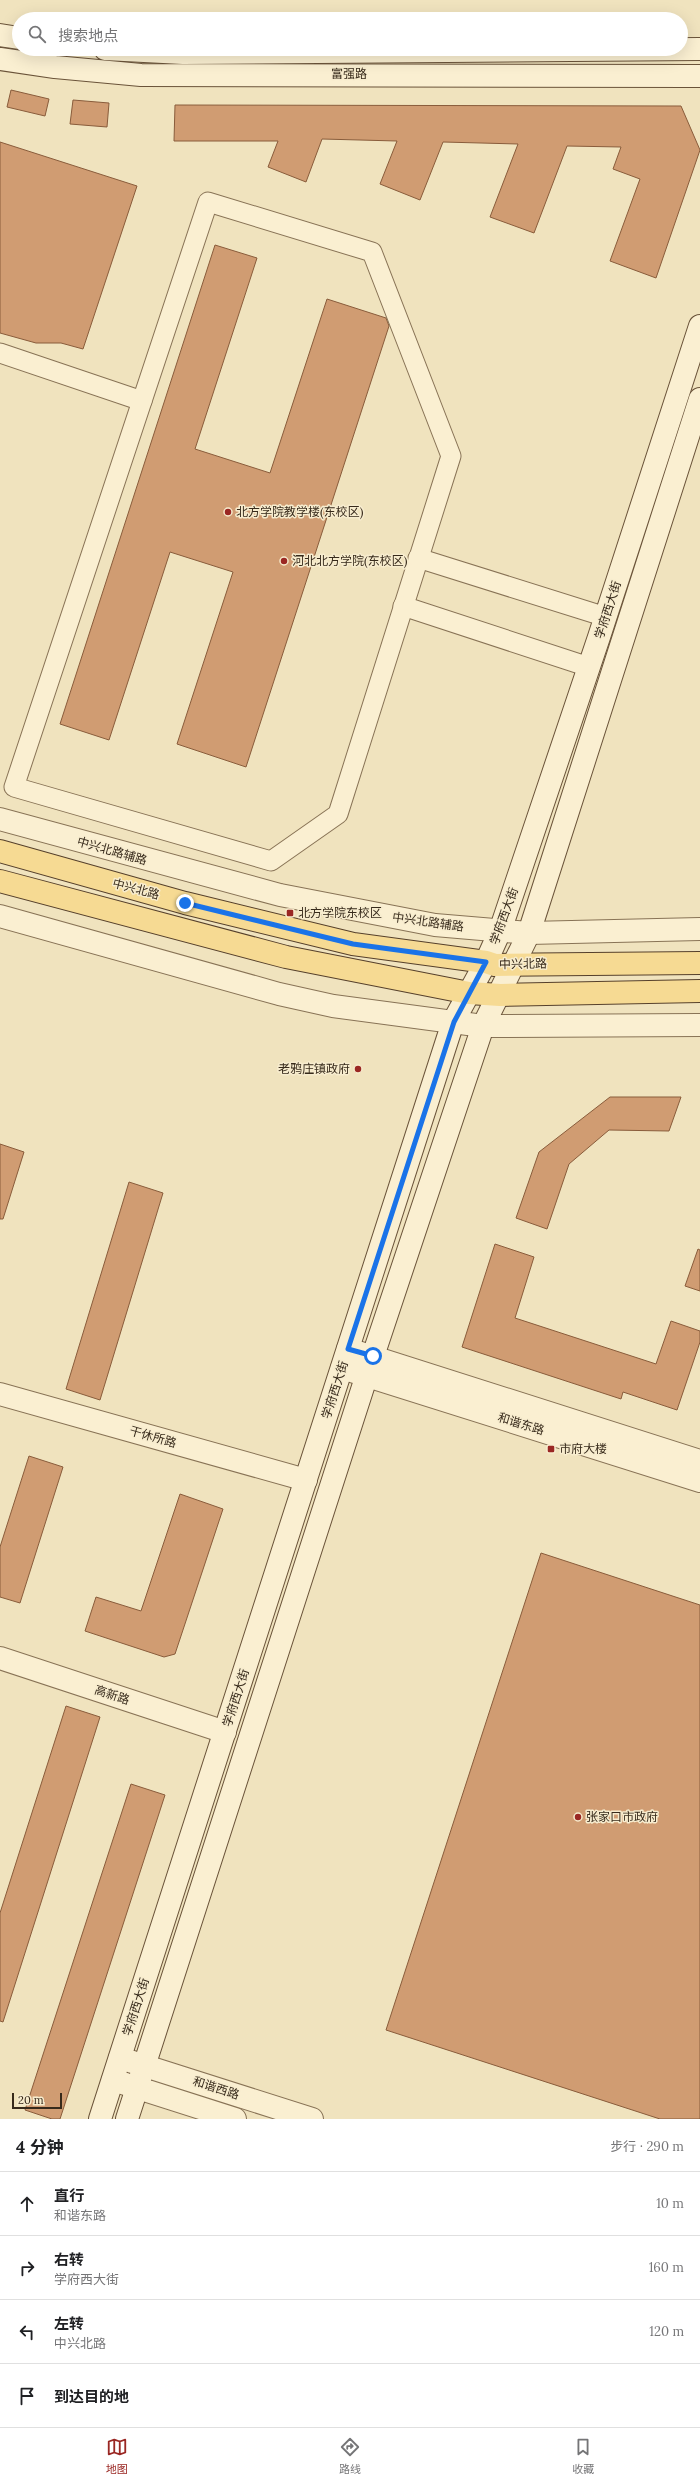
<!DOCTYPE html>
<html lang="zh">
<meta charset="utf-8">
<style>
:root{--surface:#fff;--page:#f2f2f2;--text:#202124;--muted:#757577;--line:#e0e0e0;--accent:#9a2723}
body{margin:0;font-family:Lora,"Noto Sans SC",serif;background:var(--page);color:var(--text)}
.scale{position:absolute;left:12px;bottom:10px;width:50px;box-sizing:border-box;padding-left:4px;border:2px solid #372a1b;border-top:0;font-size:11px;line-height:14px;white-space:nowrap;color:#372a1b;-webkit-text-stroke:3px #f7ecce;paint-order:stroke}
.stop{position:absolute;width:12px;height:12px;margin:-9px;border:3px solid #1a73e8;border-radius:50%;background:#fff}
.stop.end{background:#1a73e8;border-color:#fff;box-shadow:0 1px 4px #0008}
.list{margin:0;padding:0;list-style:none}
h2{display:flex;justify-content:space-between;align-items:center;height:52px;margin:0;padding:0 16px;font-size:17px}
h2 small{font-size:13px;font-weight:400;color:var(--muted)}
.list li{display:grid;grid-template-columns:26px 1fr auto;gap:12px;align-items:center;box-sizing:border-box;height:64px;padding:0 16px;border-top:1px solid var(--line)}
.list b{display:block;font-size:15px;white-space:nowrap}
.list p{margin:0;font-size:13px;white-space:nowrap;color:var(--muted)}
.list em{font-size:13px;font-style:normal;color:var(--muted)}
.icon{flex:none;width:22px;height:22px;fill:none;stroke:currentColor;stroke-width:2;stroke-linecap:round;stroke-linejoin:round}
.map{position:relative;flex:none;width:700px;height:2119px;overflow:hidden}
.search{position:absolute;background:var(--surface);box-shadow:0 4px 16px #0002;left:12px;right:12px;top:12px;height:44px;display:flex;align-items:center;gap:10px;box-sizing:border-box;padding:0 14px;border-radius:22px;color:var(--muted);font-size:15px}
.sheet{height:308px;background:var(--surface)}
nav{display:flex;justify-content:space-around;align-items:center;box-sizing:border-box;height:56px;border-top:1px solid var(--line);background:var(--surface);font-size:11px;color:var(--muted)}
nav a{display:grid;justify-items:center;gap:2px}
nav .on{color:var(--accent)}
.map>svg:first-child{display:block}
.building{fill:#d09c72;stroke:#895c3b}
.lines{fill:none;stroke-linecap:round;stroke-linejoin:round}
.minor-casing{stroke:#887356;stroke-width:21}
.tertiary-casing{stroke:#887356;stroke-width:24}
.secondary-casing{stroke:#6a5339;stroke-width:24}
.primary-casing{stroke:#56402b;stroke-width:24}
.minor{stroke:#faefd1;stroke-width:19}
.tertiary{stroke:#faefd1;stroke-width:22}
.secondary{stroke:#faefd1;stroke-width:22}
.primary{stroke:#f6da93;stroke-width:22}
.route{stroke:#1a73e8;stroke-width:5}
.poi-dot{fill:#9a2723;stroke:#f7ecce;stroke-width:1.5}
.labels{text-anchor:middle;stroke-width:3;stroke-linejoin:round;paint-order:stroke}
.street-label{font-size:12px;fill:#372a1b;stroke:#f7ecce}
.poi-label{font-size:12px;fill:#372a1b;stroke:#f7ecce;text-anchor:start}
</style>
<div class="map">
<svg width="700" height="2119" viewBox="0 0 700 2119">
<rect width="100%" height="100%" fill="#f0e3be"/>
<!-- building -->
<g class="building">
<polygon points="11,90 49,99 45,116 7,107"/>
<polygon points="73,100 109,103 107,127 70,124"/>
<polygon points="175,105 681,106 700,150 656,278 610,261 640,179 613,169 621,147 567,146 534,233 490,217 518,144 443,142 420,200 380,184 397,141 322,139 306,182 268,167 278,141 174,141"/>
<polygon points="0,142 137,186 83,349 61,343 36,343 0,333"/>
<polygon points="215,245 257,258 195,449 270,473 327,299 386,318 389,326 246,767 177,744 233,572 170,552 109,740 60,724"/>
<polygon points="610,1097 681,1097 669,1131 609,1130 569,1164 547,1229 516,1218 539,1152"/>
<polygon points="0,1144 24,1152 3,1219 0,1219"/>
<polygon points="129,1182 163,1193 100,1400 66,1389"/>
<polygon points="495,1244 534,1257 515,1318 656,1364 671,1321 700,1331 700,1342 677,1410 623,1392 621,1399 462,1347"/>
<polygon points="698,1249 700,1250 700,1291 685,1286"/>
<polygon points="29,1456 63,1467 20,1603 0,1597 0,1547"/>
<polygon points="180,1494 223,1509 175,1654 164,1657 85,1631 96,1597 141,1611"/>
<polygon points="541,1553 700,1605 700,2119 660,2119 386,2030"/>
<polygon points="66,1706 100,1717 3,2022 0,2021 0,1913"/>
<polygon points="131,1784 165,1795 60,2119 52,2119 25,2110"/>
</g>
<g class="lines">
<defs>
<g id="minor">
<polygon points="208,202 372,252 451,456 338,814 271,861 14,787"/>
<polyline points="0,353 142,401"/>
<polyline points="418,558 606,617"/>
<polyline points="403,606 589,667"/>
</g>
<g id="tertiary">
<polyline points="0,819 280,895 435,925 529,933 700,929"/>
<polyline points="0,916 279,994 333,1006 483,1026 700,1025"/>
<polyline points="348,1349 700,1461"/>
<polyline points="342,1368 700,1481"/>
<polyline points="0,1394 306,1480"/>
<polyline points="0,1658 225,1732"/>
<polyline points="120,2058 312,2119"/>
<polyline points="113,2080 235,2119"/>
</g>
<g id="secondary">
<polyline points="0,35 19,38"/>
<polyline points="105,49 183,53 700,49"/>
<polyline points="0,59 55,67 141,75 700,76"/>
<polyline points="100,2119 453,1022 486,962 500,931 599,637 700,326"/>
<polyline points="127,2119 373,1356 483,1026 529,933 700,399"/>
</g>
<g id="primary">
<polyline points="0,851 185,903 353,944 486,962 495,965 700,963"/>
<polyline points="0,881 286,957 469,993 500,995 700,991"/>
</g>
</defs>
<!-- minor casing -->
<use href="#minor" class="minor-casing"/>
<!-- tertiary casing -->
<use href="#tertiary" class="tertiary-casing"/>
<!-- secondary casing -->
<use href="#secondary" class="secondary-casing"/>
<!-- primary casing -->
<use href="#primary" class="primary-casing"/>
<!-- minor -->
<use href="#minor" class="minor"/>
<!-- tertiary -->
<use href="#tertiary" class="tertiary"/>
<!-- secondary -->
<use href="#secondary" class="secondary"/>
<!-- primary -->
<use href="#primary" class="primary"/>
</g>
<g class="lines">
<!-- route -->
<polyline class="route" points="185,903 353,944 486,962 454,1022 348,1349 373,1356"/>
</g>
<!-- markers -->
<g class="poi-dot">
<circle cx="228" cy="512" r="4"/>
<circle cx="284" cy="561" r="4"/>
<rect x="286" y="909" width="8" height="8" rx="2"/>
<circle cx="358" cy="1069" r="4"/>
<rect x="547" y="1445" width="8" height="8" rx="2"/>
<circle cx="578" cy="1817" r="4"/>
</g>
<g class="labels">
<!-- street labels -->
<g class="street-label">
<text x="349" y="78">富强路</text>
<text transform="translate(608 610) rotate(-72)" y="4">学府西大街</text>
<text transform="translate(112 851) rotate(16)" y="4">中兴北路辅路</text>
<text transform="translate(136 889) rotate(15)" y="4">中兴北路</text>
<text transform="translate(504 916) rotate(-70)" y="4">学府西大街</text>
<text transform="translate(428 922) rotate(8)" y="4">中兴北路辅路</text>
<text transform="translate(523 964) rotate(-1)" y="4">中兴北路</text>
<text transform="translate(335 1390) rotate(-72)" y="4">学府西大街</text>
<text transform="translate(521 1424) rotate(17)" y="4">和谐东路</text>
<text transform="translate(153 1437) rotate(16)" y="4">干休所路</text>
<text transform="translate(112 1695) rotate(18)" y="4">高新路</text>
<text transform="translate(236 1698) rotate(-72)" y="4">学府西大街</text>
<text transform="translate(136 2007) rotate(-72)" y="4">学府西大街</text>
<text transform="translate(216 2088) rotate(18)" y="4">和谐西路</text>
</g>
<!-- poi labels -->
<g class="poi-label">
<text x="236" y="516">北方学院教学楼(东校区)</text>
<text x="292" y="565">河北北方学院(东校区)</text>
<text x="298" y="917">北方学院东校区</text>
<text x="350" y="1073" text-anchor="end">老鸦庄镇政府</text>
<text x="559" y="1453">市府大楼</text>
<text x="586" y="1821">张家口市政府</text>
</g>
</g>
</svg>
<div class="scale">20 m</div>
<div class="stop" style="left:373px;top:1356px"></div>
<div class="stop end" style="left:185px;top:903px"></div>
<div class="search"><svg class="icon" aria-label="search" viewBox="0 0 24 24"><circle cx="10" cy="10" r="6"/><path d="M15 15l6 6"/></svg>搜索地点</div>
</div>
<section class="sheet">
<h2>4 分钟<small>步行 · 290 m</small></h2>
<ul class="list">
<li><svg class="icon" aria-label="ahead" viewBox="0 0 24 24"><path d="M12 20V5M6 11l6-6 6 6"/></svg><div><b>直行</b><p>和谐东路</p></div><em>10 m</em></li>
<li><svg class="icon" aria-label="right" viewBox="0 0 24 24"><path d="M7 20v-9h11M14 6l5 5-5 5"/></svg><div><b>右转</b><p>学府西大街</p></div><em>160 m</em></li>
<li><svg class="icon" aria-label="left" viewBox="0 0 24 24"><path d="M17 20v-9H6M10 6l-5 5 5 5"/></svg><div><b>左转</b><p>中兴北路</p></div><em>120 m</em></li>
<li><svg class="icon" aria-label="arrive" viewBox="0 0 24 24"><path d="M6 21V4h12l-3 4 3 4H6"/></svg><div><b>到达目的地</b></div></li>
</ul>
</section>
<nav>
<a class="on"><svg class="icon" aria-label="map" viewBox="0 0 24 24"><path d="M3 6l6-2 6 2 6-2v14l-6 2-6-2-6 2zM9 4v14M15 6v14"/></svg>地图</a>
<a><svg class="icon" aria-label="directions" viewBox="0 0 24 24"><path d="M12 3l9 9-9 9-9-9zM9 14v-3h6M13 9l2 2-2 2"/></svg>路线</a>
<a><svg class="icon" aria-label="saved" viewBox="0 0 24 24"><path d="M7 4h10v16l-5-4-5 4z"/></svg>收藏</a>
</nav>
